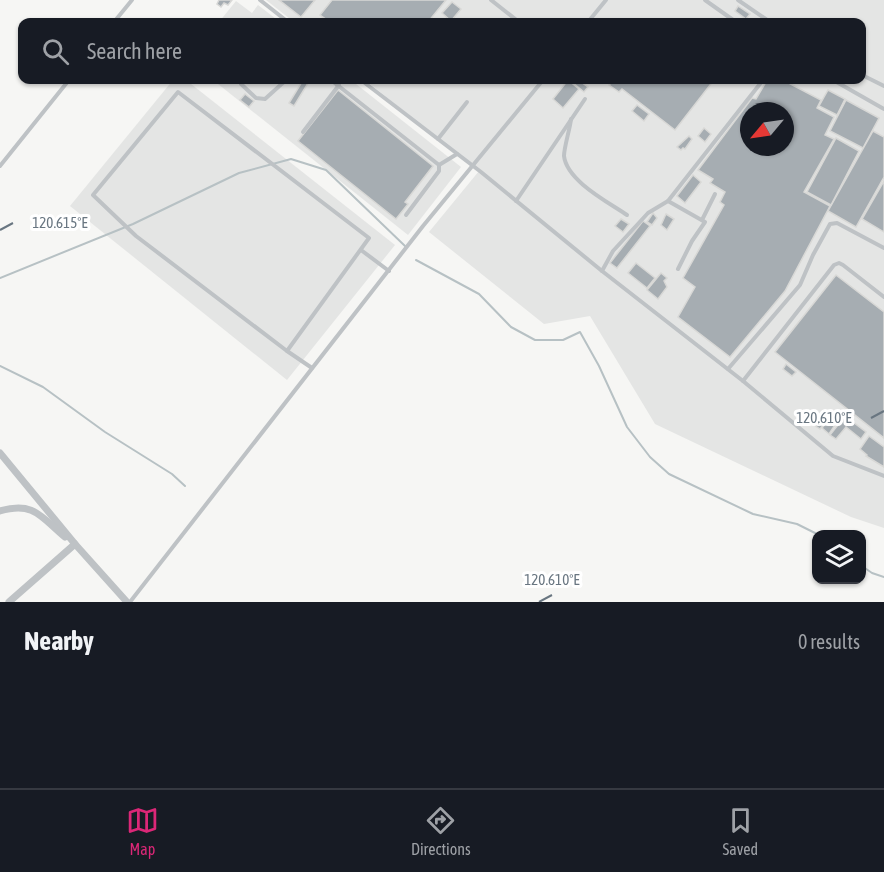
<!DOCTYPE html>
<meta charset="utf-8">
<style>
:root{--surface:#171b24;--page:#242831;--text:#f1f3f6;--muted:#9ea1a6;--line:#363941;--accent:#db2777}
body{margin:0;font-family:"Asap Condensed",sans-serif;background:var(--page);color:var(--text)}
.controls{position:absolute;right:18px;bottom:18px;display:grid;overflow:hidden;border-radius:12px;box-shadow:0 2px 4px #0004}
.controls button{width:54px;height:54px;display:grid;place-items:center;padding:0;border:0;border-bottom:2px solid var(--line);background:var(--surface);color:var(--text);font:30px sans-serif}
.compass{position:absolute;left:740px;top:102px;width:54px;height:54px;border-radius:50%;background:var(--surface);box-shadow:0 2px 4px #0004;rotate:241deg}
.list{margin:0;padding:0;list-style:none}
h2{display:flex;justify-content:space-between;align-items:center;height:78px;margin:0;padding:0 24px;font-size:26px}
h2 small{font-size:20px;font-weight:400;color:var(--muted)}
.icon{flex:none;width:33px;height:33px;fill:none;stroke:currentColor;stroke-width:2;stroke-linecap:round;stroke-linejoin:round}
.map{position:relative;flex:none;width:884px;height:602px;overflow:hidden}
.search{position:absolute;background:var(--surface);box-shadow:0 2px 4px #0004;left:18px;right:18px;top:18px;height:66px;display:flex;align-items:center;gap:15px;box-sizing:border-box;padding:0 21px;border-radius:12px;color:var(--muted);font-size:22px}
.sheet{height:186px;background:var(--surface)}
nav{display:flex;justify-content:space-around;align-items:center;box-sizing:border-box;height:84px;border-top:2px solid var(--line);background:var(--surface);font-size:16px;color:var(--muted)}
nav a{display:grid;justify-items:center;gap:3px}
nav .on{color:var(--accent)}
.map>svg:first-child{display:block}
.built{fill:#e4e5e4;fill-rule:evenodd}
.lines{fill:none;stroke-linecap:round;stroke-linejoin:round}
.stream{stroke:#b7c1c4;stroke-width:2}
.building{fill:#a6adb2;stroke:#d8d8d6;stroke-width:1.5;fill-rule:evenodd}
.lane{stroke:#bec2c5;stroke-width:4}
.street{stroke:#bec2c5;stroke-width:7}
.ticks{fill:none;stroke:#697681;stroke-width:2}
.ticks-label{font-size:15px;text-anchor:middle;fill:#697681;stroke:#fff;stroke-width:6;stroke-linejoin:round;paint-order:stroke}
</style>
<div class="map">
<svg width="884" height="602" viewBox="0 0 884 602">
<rect width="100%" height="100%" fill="#f6f6f4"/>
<!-- built -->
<g class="built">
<path d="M266,0h618v528l-33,-11 -196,-93 -65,-108 -46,8 -115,-92 50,-61 -114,-91h497v-58h-568zM749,111h36v36h-36z"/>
<polygon points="236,1 252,13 258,5 280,22 219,22"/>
<polygon points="173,80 186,80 395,245 287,380 70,206"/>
<polygon points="213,80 351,80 461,167 408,235"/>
</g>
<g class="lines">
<!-- stream -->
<g class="stream">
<polyline points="416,260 479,294 511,327 535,340 563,340 580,332 599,366 627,427 650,457 669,474 753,514 797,524 817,534"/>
<polyline points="0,278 133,224 239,173 291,159 326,170 405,246"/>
<polyline points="0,366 43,387 105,432 172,474 185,486"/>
<polyline points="862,566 872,573 884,577"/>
</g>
</g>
<!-- building -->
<g class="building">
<polygon points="219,0 232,0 228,5 224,3 221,7 217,4"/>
<polygon points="279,0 315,0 301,17"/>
<polygon points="332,0 446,0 428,22 330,22 320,15"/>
<polygon points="452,2 461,9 451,21 442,13"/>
<polygon points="738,6 750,14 746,19 735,11"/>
<polygon points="303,80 310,80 294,106 289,103"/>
<polygon points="568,80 579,89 563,108 553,99"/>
<polygon points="574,80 578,80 588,87 584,92 572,82"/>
<polygon points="614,80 714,80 675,130 622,89 619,92 609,85"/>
<path d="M767,80h16l38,20 -4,8 17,9 -9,18 9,4 -30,53 26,14 -45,85 -55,66 -52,-40 17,-30 -12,-9 41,-73 -4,-3 5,-10 -15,-9 3,-4 -15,-9 54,-72 4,1zM749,111h36v36h-36z"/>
<polygon points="338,90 433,166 405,202 408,204 396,219 298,141"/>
<polygon points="828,90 845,99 837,115 819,106"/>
<polygon points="245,94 254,101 249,107 240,100"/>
<polygon points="846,100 879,118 863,148 830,131"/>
<polygon points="637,105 649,114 644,121 632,111"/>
<polygon points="704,128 711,134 705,142 698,136"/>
<polygon points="873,131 884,137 884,177 856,227 828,211"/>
<polygon points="689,136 692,139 685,149 683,148 681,150 677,147"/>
<polygon points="836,138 859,151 831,205 807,192"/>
<polygon points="693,175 701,182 685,203 677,196"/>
<polygon points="884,181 884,232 862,219"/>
<polygon points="653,213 657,218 652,225 647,222"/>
<polygon points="666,214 674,219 667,230 661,225"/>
<polygon points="621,219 629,224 623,232 615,226"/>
<polygon points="643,221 650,226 617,268 610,263"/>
<polygon points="636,263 655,278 647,288 628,273"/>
<polygon points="661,273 667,278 664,281 667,287 658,299 647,290"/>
<polygon points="836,275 884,312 884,438 775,352"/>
<polygon points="786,364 796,372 792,376 783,369"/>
<polygon points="845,416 866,432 861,439 846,427 836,439 830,435"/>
<polygon points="819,418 825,423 820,429 814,425"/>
<polygon points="828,420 835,425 829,434 822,428"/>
<polygon points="869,436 884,447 884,467 866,456 867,455 860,449"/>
</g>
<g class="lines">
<!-- lane -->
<g class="lane">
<polyline points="260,0 288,22"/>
<polyline points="491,0 519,22"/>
<polyline points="705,0 736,22"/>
<polyline points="738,0 770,22"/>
<polyline points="114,22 132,0"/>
<polyline points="588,22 606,0"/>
<polyline points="862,75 884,86"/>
<polyline points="331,80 439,165 439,171 406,215"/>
<polyline points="361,80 481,172 602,271 743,381 833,456 884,476"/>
<polyline points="833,80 884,109"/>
<polyline points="241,84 256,98 265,99 286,80"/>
<polygon points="178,92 369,238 287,351 136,236 93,195"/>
<path d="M571,119c-1,10 -7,28 -7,37 3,25 44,46 63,59"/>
<polyline points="303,132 339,85"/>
<polyline points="438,139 467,102"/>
<polyline points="439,165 457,154"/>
<polyline points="0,166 69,80"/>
<polyline points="516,201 585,99"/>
<polyline points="668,201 705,222 692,241 678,269"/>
<polyline points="702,220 715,194"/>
<polyline points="361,250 389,271"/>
<polyline points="602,271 613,251 648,213 668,201 763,80"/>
<polyline points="287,351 312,368"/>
<polyline points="728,369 800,285 813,255 830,224 837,223 884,248"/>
<polyline points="743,381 834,265 839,263 843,265 884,297"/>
<polyline points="130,602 423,226 543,80"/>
</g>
<!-- street -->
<g class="street">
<polyline points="0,453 75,544 127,602"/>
<path d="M0,511c34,-10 41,6 65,26"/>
<polyline points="9,602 75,544"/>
</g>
</g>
<!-- ticks -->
<path class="ticks" d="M0,230l13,-7M871,418l13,-7M539,602l13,-7"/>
<g class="ticks-label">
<text x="60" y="228">120.615°E</text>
<text x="824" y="423">120.610°E</text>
<text x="552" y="585">120.610°E</text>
</g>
</svg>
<div class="controls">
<button><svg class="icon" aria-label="layers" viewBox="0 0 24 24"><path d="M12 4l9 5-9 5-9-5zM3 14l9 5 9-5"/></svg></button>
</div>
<svg class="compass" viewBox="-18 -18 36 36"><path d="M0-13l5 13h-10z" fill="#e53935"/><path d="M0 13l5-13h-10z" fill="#9ea1a6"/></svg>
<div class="search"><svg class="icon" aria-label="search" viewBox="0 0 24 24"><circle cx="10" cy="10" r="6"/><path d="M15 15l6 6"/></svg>Search here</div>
</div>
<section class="sheet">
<h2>Nearby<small>0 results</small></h2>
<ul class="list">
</ul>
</section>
<nav>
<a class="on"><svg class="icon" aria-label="map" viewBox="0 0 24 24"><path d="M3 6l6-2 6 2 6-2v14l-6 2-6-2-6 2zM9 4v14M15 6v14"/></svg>Map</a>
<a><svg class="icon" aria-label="directions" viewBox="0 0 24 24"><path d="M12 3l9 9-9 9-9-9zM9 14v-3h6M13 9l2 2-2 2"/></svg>Directions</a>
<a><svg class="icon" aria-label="saved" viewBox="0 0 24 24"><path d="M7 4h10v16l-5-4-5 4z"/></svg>Saved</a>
</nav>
